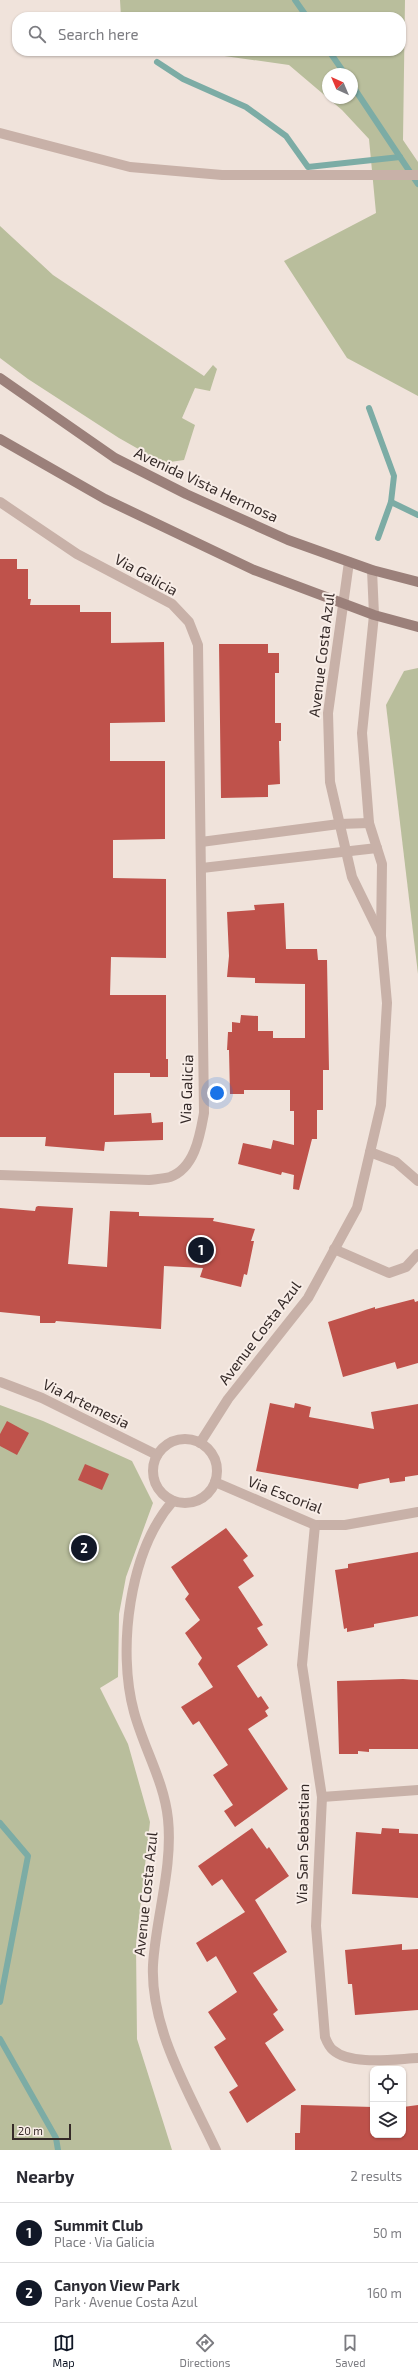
<!DOCTYPE html>
<meta charset="utf-8">
<style>
:root{--surface:#fff;--page:#f7f7f7;--text:#2b2b33;--muted:#7c7c81;--line:#e1e1e2;--accent:#111827}
body{margin:0;font-family:"Exo 2",sans-serif;background:var(--page);color:var(--text)}
.controls{position:absolute;right:12px;bottom:12px;display:grid;overflow:hidden;border-radius:8px;box-shadow:0 1px 3px #0004}
.controls button{width:36px;height:36px;display:grid;place-items:center;padding:0;border:0;border-bottom:1px solid var(--line);background:var(--surface);color:var(--text);font:20px sans-serif}
.compass{position:absolute;left:322px;top:68px;width:36px;height:36px;border-radius:50%;background:var(--surface);box-shadow:0 1px 3px #0004;rotate:316deg}
.scale{position:absolute;left:12px;bottom:10px;width:59px;box-sizing:border-box;padding-left:4px;border:2px solid #352a28;border-top:0;font-size:11px;line-height:14px;white-space:nowrap;color:#352a28;-webkit-text-stroke:3px #f8ede7;paint-order:stroke}
.you{position:absolute;left:217px;top:1093px;width:14px;height:14px;margin:-10px;border:3px solid #fff;border-radius:50%;background:#1a73e8;box-shadow:0 0 0 6px #1a73e833}
.badge{display:grid;place-items:center;width:26px;height:26px;border-radius:50%;background:var(--accent);color:#fff;font-size:13px;font-weight:700}
.pin{position:absolute;translate:-50% -50%;border:2px solid #fff;box-shadow:0 1px 4px #0006}
.list{margin:0;padding:0;list-style:none}
h2{display:flex;justify-content:space-between;align-items:center;height:52px;margin:0;padding:0 16px;font-size:17px}
h2 small{font-size:13px;font-weight:400;color:var(--muted)}
.list li{display:grid;grid-template-columns:26px 1fr auto;gap:12px;align-items:center;box-sizing:border-box;height:60px;padding:0 16px;border-top:1px solid var(--line)}
.list b{display:block;font-size:15px;white-space:nowrap}
.list p{margin:0;font-size:13px;white-space:nowrap;color:var(--muted)}
.list em{font-size:13px;font-style:normal;color:var(--muted)}
.icon{flex:none;width:22px;height:22px;fill:none;stroke:currentColor;stroke-width:2;stroke-linecap:round;stroke-linejoin:round}
.map{position:relative;flex:none;width:418px;height:2150px;overflow:hidden}
.search{position:absolute;background:var(--surface);box-shadow:0 1px 3px #0004;left:12px;right:12px;top:12px;height:44px;display:flex;align-items:center;gap:10px;box-sizing:border-box;padding:0 14px;border-radius:16px;color:var(--muted);font-size:15px}
.sheet{height:172px;background:var(--surface)}
nav{display:flex;justify-content:space-around;align-items:center;box-sizing:border-box;height:56px;border-top:1px solid var(--line);background:var(--surface);font-size:11px;color:var(--muted)}
nav a{display:grid;justify-items:center;gap:2px}
nav .on{color:var(--accent)}
.map>svg:first-child{display:block}
.green{fill:#b9be9c;fill-rule:evenodd}
.lines{fill:none;stroke-linecap:round;stroke-linejoin:round}
.stream{stroke:#7caca5;stroke-width:6}
.building{fill:#bf524b}
.minor{stroke:#c8b1a8;stroke-width:10}
.tertiary{stroke:#c8b1a8;stroke-width:10}
.secondary{stroke:#9b807a;stroke-width:10}
.labels{text-anchor:middle;stroke-width:4;stroke-linejoin:round;paint-order:stroke}
.street-label{font-size:15px;fill:#352a28;stroke:#f8ede7}
</style>
<div class="map">
<svg width="418" height="2150" viewBox="0 0 418 2150">
<rect width="100%" height="100%" fill="#f0e3db"/>
<!-- green -->
<g class="green">
<path d="M120,0h285l-2,140 15,22v234l-71,-38 -63,-97 92,-48 -7,-74 -27,-29 -53,-45 -100,-14h212v-34h-280zM328,74h24v24h-24z"/>
<polygon points="0,226 53,275 204,376 213,365 217,369 210,391 195,388 182,418 195,425 184,460 163,463 119,438 28,379 0,358"/>
<polygon points="418,668 418,974 386,705 404,671"/>
<polygon points="0,1405 43,1421 132,1461 153,1503 126,1577 119,1614 118,1677 100,1688 128,1744 150,1822 136,1944 137,2039 172,2150 0,2150"/>
</g>
<g class="lines">
<!-- stream -->
<g class="stream">
<polyline points="295,0 307,17"/>
<polyline points="329,51 345,74"/>
<polyline points="157,62 183,79 246,107 286,136 308,167 400,157"/>
<polyline points="352,85 418,184"/>
<polyline points="369,408 394,476 391,502 378,538"/>
<polyline points="391,502 418,515"/>
<polyline points="0,1823 28,1856 0,2002"/>
<polyline points="0,2039 56,2138 58,2150"/>
</g>
</g>
<!-- building -->
<g class="building">
<polygon points="0,559 17,559 17,569 28,569 28,599 31,599 30,605 80,605 80,612 111,612 111,643 164,642 165,722 110,723 110,761 165,761 165,839 113,840 113,878 166,879 166,958 111,957 110,995 166,995 166,1059 168,1059 168,1077 150,1077 150,1073 114,1073 114,1115 151,1113 152,1123 163,1122 163,1140 105,1142 104,1151 45,1146 46,1137 0,1137"/>
<polygon points="219,644 268,644 268,653 279,653 279,673 275,673 275,723 281,723 281,741 279,741 280,784 268,785 268,797 221,798"/>
<polygon points="284,903 286,949 317,949 318,960 327,960 329,1070 323,1070 323,1110 317,1110 317,1139 312,1139 299,1190 293,1189 294,1175 282,1172 281,1175 238,1164 243,1143 271,1149 273,1140 294,1145 294,1111 290,1111 290,1090 244,1090 244,1094 230,1094 229,1050 227,1050 228,1032 232,1032 232,1022 240,1023 241,1015 258,1016 258,1031 273,1031 273,1038 305,1038 305,984 255,983 255,978 227,977 229,956 227,912 255,910 254,905"/>
<polygon points="38,1206 73,1208 68,1264 107,1267 110,1211 139,1212 139,1216 214,1218 213,1221 255,1229 251,1241 254,1241 247,1275 244,1274 241,1287 200,1277 203,1268 164,1266 161,1329 56,1321 55,1323 40,1323 40,1316 0,1312 0,1208 35,1211 36,1207"/>
<polygon points="414,1299 415,1302 418,1301 418,1363 397,1369 395,1362 343,1377 328,1322 375,1307 375,1309"/>
<polygon points="270,1403 294,1408 295,1403 311,1407 309,1417 374,1429 371,1412 418,1404 418,1475 405,1477 405,1481 390,1483 389,1478 359,1484 358,1489 256,1471"/>
<polygon points="7,1421 29,1433 17,1455 0,1446 0,1434"/>
<polygon points="85,1464 109,1474 102,1490 78,1480"/>
<polygon points="226,1528 248,1556 243,1560 254,1576 238,1587 263,1625 257,1628 268,1645 237,1666 258,1698 261,1696 269,1708 265,1711 268,1716 248,1729 288,1789 235,1827 224,1811 233,1805 213,1775 228,1765 199,1721 193,1725 181,1707 213,1687 198,1664 202,1658 185,1633 200,1620 185,1599 189,1594 171,1567"/>
<polygon points="418,1552 418,1616 374,1624 374,1627 347,1632 347,1628 344,1629 335,1570 348,1568 348,1564"/>
<polygon points="403,1679 418,1680 418,1749 369,1749 369,1752 358,1751 358,1754 339,1754 337,1681"/>
<polygon points="252,1828 267,1849 269,1847 289,1876 255,1900 287,1952 253,1973 278,2010 273,2014 284,2030 265,2043 296,2090 247,2123 229,2092 238,2086 214,2047 226,2039 208,2012 237,1992 216,1956 207,1962 196,1943 245,1912 222,1879 212,1886 198,1866"/>
<polygon points="382,1828 399,1829 399,1833 418,1834 418,1898 352,1894 356,1832 381,1834"/>
<polygon points="402,1944 402,1950 418,1949 418,2010 355,2015 352,1984 348,1984 345,1950"/>
<polygon points="301,2105 373,2107 373,2135 403,2135 403,2107 418,2105 418,2150 295,2150 295,2133 300,2133"/>
</g>
<g class="lines">
<!-- minor -->
<g class="minor">
<polyline points="0,133 130,167 222,175 418,175"/>
<path d="M0,502l77,52 95,50 17,18 9,23 6,468c-4,22 -9,55 -34,64 -7,2 -15,2 -21,3l-149,-5"/>
<polyline points="201,842 339,824 369,823"/>
<polyline points="202,868 377,848"/>
<polyline points="370,1152 396,1162 418,1181"/>
<polyline points="334,1249 389,1273 406,1267 418,1254"/>
<polyline points="215,1482 315,1525 345,1525 418,1512"/>
<path d="M315,1525l-13,140 20,132 -6,129 9,111c2,5 4,10 8,13 18,16 62,9 85,8"/>
<polyline points="322,1797 418,1790"/>
</g>
<!-- tertiary -->
<g class="tertiary">
<polyline points="349,562 328,713 330,782 352,877 380,934"/>
<polyline points="0,1382 42,1398 157,1455"/>
<circle cx="185" cy="1471" r="32"/>
<polyline points="200,1443 228,1399 308,1298 357,1208 381,1105 387,1003 381,936 382,864 369,823 362,733 374,615 372,570"/>
<path d="M173,1501c-44,50 -56,149 -39,211 10,37 30,69 34,107 5,49 -12,97 -15,146 -3,64 37,129 63,185"/>
</g>
<!-- secondary -->
<g class="secondary">
<polyline points="0,378 115,458 186,494 288,540 372,570 418,582"/>
<polyline points="0,439 105,499 254,570 374,615 418,627"/>
</g>
</g>
<g class="labels">
<!-- street labels -->
<g class="street-label">
<text transform="translate(206 485) rotate(25)" y="5">Avenida Vista Hermosa</text>
<text transform="translate(146 575) rotate(29)" y="5">Via Galicia</text>
<text transform="translate(322 655) rotate(-83)" y="5">Avenue Costa Azul</text>
<text transform="translate(187 1089) rotate(-88)" y="5">Via Galicia</text>
<text transform="translate(260 1333) rotate(-53)" y="5">Avenue Costa Azul</text>
<text transform="translate(86 1404) rotate(26)" y="5">Via Artemesia</text>
<text transform="translate(285 1495) rotate(21)" y="5">Via Escorial</text>
<text transform="translate(303 1844) rotate(-89)" y="5">Via San Sebastian</text>
<text transform="translate(146 1894) rotate(-84)" y="5">Avenue Costa Azul</text>
</g>
</g>
</svg>
<div class="controls">
<button><svg class="icon" aria-label="locate" viewBox="0 0 24 24"><circle cx="12" cy="12" r="6"/><path d="M12 2v4M12 18v4M2 12h4M18 12h4"/></svg></button>
<button><svg class="icon" aria-label="layers" viewBox="0 0 24 24"><path d="M12 4l9 5-9 5-9-5zM3 14l9 5 9-5"/></svg></button>
</div>
<svg class="compass" viewBox="-18 -18 36 36"><path d="M0-13l5 13h-10z" fill="#e53935"/><path d="M0 13l5-13h-10z" fill="#7c7c81"/></svg>
<div class="scale">20 m</div>
<div class="you"></div>
<div class="pin badge" style="left:201px;top:1250px">1</div>
<div class="pin badge" style="left:84px;top:1548px">2</div>
<div class="search"><svg class="icon" aria-label="search" viewBox="0 0 24 24"><circle cx="10" cy="10" r="6"/><path d="M15 15l6 6"/></svg>Search here</div>
</div>
<section class="sheet">
<h2>Nearby<small>2 results</small></h2>
<ul class="list">
<li><span class="badge">1</span><div><b>Summit Club</b><p>Place · Via Galicia</p></div><em>50 m</em></li>
<li><span class="badge">2</span><div><b>Canyon View Park</b><p>Park · Avenue Costa Azul</p></div><em>160 m</em></li>
</ul>
</section>
<nav>
<a class="on"><svg class="icon" aria-label="map" viewBox="0 0 24 24"><path d="M3 6l6-2 6 2 6-2v14l-6 2-6-2-6 2zM9 4v14M15 6v14"/></svg>Map</a>
<a><svg class="icon" aria-label="directions" viewBox="0 0 24 24"><path d="M12 3l9 9-9 9-9-9zM9 14v-3h6M13 9l2 2-2 2"/></svg>Directions</a>
<a><svg class="icon" aria-label="saved" viewBox="0 0 24 24"><path d="M7 4h10v16l-5-4-5 4z"/></svg>Saved</a>
</nav>
